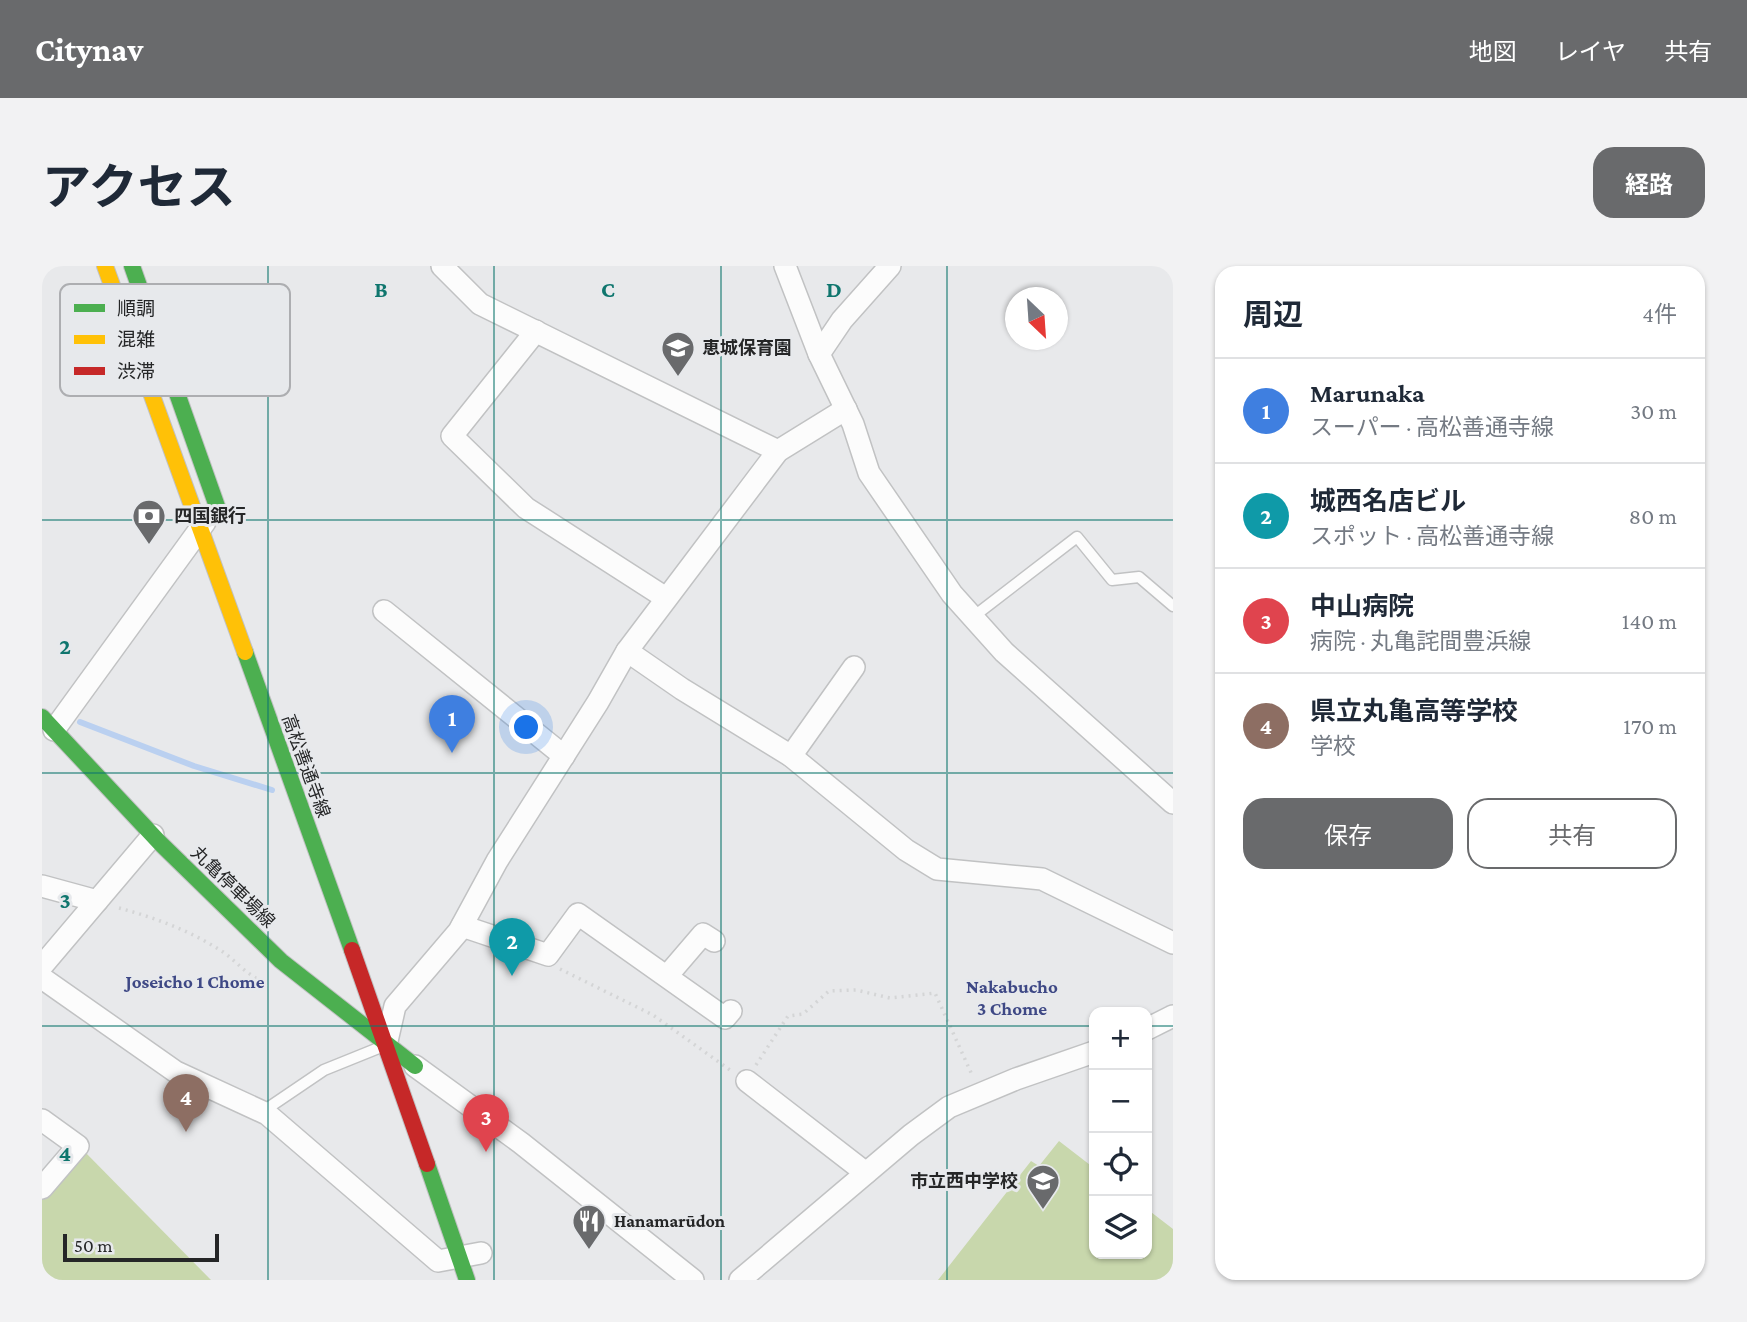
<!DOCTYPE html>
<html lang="ja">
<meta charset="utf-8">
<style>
:root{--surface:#fff;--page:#f2f2f3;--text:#1f2937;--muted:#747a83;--line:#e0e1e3;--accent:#696a6c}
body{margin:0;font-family:"Crimson Pro","Noto Sans JP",serif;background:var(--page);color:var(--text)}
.controls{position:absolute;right:21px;bottom:21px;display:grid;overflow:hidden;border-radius:14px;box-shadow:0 2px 5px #0004}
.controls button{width:63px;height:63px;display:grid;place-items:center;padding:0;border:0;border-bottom:2px solid var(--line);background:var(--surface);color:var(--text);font:35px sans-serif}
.compass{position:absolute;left:963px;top:21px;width:63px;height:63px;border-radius:50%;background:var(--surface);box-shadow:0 2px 5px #0004;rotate:155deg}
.scale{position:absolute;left:21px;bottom:18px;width:156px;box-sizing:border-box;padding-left:7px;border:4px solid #252627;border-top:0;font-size:19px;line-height:24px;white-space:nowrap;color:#252627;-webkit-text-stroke:5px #e7e9ec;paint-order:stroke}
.you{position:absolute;left:485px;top:462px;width:24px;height:24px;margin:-18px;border:5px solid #fff;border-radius:50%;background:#1a73e8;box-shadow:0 0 0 10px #1a73e833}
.badge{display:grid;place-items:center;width:46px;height:46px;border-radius:50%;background:var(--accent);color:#fff;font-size:23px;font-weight:700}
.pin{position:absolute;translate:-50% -58px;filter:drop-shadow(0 2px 4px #0008)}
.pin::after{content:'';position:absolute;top:37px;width:24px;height:21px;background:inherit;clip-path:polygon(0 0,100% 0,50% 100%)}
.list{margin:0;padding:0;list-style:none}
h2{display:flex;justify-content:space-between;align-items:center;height:91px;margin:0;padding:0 28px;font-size:30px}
h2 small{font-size:23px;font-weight:400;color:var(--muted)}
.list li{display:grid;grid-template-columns:46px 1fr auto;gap:21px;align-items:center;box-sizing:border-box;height:105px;padding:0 28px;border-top:2px solid var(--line)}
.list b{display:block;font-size:26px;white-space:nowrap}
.list p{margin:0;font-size:23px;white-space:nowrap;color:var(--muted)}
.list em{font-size:23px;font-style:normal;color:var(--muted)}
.actions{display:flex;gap:14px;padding:21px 28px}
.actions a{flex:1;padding:16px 0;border:2px solid var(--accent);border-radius:21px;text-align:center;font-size:24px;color:var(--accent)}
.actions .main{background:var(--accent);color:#fff}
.icon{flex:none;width:38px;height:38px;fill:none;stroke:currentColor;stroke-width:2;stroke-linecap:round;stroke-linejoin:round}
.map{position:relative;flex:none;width:1131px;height:1014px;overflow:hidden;border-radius:21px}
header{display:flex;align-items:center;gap:42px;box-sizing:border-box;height:98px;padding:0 35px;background:var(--accent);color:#fff}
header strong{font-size:33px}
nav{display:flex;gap:38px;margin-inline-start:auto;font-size:24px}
.intro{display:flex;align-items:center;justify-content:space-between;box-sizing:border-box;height:168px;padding:0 42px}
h1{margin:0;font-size:49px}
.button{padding:18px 32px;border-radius:21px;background:var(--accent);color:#fff;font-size:24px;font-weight:700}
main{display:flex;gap:42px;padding:0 42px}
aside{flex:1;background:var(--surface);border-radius:21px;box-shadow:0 2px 5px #0004}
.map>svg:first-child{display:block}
.green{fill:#c8d7ac}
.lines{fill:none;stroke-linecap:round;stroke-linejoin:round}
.stream{stroke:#bad0f0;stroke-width:6}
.lane-casing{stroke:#c1c2c3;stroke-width:13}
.street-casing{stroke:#c1c2c3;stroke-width:24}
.fast-casing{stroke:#c1c2c3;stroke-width:18}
.slow-casing{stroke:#c1c2c3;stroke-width:18}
.jam-casing{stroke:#c1c2c3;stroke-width:18}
.path{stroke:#d4d5d6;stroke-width:3.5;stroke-dasharray:2 5;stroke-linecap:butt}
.lane{stroke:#fcfcfc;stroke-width:10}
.street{stroke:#fcfcfc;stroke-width:21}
.fast{stroke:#4caf50;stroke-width:16}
.slow{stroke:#ffc107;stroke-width:16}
.jam{stroke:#c62828;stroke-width:16}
.grid{fill:none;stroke:#0f766e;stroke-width:2;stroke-opacity:0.55}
.labels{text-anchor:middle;stroke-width:6;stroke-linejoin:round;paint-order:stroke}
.poi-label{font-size:18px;font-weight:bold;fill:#252627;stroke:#e7e9ec;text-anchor:start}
.street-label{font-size:18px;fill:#252627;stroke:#e7e9ec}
.neighbourhood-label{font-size:19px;font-weight:bold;fill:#3e4885;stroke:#e7e9ec}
.key{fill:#e7e9ec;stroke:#adaeb1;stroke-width:2}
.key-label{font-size:19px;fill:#252627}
.grid-label{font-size:23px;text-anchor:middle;font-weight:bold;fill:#0f766e;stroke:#e7e9ec;stroke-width:6;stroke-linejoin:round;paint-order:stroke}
</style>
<header>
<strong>Citynav</strong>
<nav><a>地図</a><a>レイヤ</a><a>共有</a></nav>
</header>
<div class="intro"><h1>アクセス</h1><a class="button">経路</a></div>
<main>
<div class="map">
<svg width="1131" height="1014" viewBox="0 0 1131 1014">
<rect width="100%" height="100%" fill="#e8e9eb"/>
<!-- green -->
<g class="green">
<polygon points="1017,875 1052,902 1052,988 1105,988 1105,943 1131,963 1131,1014 896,1014 989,895 997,900"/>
<polygon points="41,884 169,1014 0,1014 0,932"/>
</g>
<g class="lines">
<!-- stream -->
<polyline class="stream" points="38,456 152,500 230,524"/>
<defs>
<g id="lane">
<polyline points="931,351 1035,271 1070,314 1097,311 1131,340"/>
<polyline points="220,846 282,804 339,781"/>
</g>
<g id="street">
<polyline points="400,0 438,38 736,185"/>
<polyline points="743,0 777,88 811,158 827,207 910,328 962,386 1131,537"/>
<polyline points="494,65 410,170 484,242 624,332"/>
<polyline points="777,88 800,54 848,0"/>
<polyline points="342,345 522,490"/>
<polyline points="585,385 640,423 749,490 864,584 895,603 1000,613 1131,677"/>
<polyline points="12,464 163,256"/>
<polyline points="749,490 812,401"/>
<polyline points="0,620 55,635"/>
<polyline points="420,660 506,689 536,648 683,752 689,745"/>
<polyline points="0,700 111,569"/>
<polyline points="625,710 661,668 672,675"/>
<polyline points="0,712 134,806 225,848 396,995 439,987"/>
<polyline points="1105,763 1131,750"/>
<polyline points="345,775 353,740 417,665 455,595 556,436 585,385 736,185 804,143"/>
<polyline points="373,800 479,877 651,1014"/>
<polyline points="705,815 824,907"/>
<polyline points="0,854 36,880 0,922"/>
<polyline points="698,1014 869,869 907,841 974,813 1052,786"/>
</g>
<g id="fast">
<polyline points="90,0 177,246"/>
<polyline points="203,386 310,684"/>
<polyline points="0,451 118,577 239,695 373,800"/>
<polyline points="385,898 425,1014"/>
</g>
<polyline id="slow" points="63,0 203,386"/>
<polyline id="jam" points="310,684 385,898"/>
</defs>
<!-- lane casing -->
<use href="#lane" class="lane-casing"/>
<!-- street casing -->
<use href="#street" class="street-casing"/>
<!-- fast casing -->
<use href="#fast" class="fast-casing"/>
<!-- slow casing -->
<use href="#slow" class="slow-casing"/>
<!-- jam casing -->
<use href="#jam" class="jam-casing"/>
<!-- path -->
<g class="path">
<path d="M77,642c37,10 75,24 107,46 10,8 18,17 30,24l4,-2"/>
<polyline points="518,703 611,749 688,804"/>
<polyline points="714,799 746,750 761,748 787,725 814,724 848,732 893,727 931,811"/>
</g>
<!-- lane -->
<use href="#lane" class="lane"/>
<!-- street -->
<use href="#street" class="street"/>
<!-- fast -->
<use href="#fast" class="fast"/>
<!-- slow -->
<use href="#slow" class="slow"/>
<!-- jam -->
<use href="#jam" class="jam"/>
</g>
<!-- grid -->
<path class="grid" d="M226,0v1014M452,0v1014M679,0v1014M905,0v1014M0,254h1131M0,507h1131M0,760h1052M1105,760h26"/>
<!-- icons -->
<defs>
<symbol id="school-pin" viewBox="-11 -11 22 30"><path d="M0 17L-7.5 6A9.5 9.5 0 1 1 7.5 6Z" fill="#696a6c" stroke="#e7e9ec"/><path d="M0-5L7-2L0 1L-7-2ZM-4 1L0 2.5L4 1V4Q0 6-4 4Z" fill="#fff"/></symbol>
<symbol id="bank-pin" viewBox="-11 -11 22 30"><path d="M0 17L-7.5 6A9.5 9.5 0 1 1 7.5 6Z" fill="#696a6c" stroke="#e7e9ec"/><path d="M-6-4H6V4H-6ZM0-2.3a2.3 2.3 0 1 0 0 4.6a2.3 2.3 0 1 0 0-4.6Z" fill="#fff"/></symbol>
<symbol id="restaurant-pin" viewBox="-11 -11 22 30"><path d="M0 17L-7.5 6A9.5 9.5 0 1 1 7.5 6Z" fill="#696a6c" stroke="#e7e9ec"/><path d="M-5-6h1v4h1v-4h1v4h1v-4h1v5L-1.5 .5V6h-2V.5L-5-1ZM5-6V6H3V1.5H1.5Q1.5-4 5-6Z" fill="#fff"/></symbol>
</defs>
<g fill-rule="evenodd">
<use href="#school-pin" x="617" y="63" width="38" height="52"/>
<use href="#bank-pin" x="88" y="231" width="38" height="52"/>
<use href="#school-pin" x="982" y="896" width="38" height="52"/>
<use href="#restaurant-pin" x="528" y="936" width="38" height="52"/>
</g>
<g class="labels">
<!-- poi labels -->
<g class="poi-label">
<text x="660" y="88">恵城保育園</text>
<text x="132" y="256">四国銀行</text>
<text x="976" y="921" text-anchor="end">市立西中学校</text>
<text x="572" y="961">Hanamarūdon</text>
</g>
<!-- street labels -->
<g class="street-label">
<text transform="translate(264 500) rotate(70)" y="6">高松善通寺線</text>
<text transform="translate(191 621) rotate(44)" y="6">丸亀停車場線</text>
</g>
<!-- neighbourhood labels -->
<g class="neighbourhood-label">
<text x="153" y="722">Joseicho 1 Chome</text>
<text x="970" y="727">Nakabucho<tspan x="970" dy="22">3 Chome</tspan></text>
</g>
</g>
<!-- legend -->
<rect x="18" y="18" width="230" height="112" rx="10" class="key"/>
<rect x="32" y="38" width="31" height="8" fill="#4caf50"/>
<rect x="32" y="69" width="31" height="9" fill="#ffc107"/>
<rect x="32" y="101" width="31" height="8" fill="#c62828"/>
<g class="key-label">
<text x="75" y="49">順調</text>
<text x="75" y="80">混雑</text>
<text x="75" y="112">渋滞</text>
</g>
<g class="grid-label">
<text x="339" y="31">B</text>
<text x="566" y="31">C</text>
<text x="792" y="31">D</text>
<text x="23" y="388">2</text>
<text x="23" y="642">3</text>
<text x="23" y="895">4</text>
</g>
</svg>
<div class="controls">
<button>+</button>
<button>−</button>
<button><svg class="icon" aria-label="locate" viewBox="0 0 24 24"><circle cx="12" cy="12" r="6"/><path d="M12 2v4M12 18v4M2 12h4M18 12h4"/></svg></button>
<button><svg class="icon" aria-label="layers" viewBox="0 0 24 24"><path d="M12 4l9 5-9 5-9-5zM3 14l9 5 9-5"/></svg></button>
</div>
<svg class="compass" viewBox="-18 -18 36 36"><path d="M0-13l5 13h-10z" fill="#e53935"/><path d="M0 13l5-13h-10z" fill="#747a83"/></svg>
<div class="scale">50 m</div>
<div class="you"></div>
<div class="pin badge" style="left:410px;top:487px;background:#3f7fe0">1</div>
<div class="pin badge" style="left:470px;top:710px;background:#0f9aa8">2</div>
<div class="pin badge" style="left:444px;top:886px;background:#e0444e">3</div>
<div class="pin badge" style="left:144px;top:866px;background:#8d6e63">4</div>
</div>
<aside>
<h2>周辺<small>4件</small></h2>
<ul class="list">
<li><span class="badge" style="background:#3f7fe0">1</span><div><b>Marunaka</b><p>スーパー · 高松善通寺線</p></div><em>30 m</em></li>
<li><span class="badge" style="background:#0f9aa8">2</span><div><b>城西名店ビル</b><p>スポット · 高松善通寺線</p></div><em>80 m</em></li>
<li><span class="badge" style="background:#e0444e">3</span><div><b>中山病院</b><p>病院 · 丸亀詫間豊浜線</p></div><em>140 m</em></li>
<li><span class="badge" style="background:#8d6e63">4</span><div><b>県立丸亀高等学校</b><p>学校</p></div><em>170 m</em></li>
</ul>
<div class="actions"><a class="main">保存</a><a>共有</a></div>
</aside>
</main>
